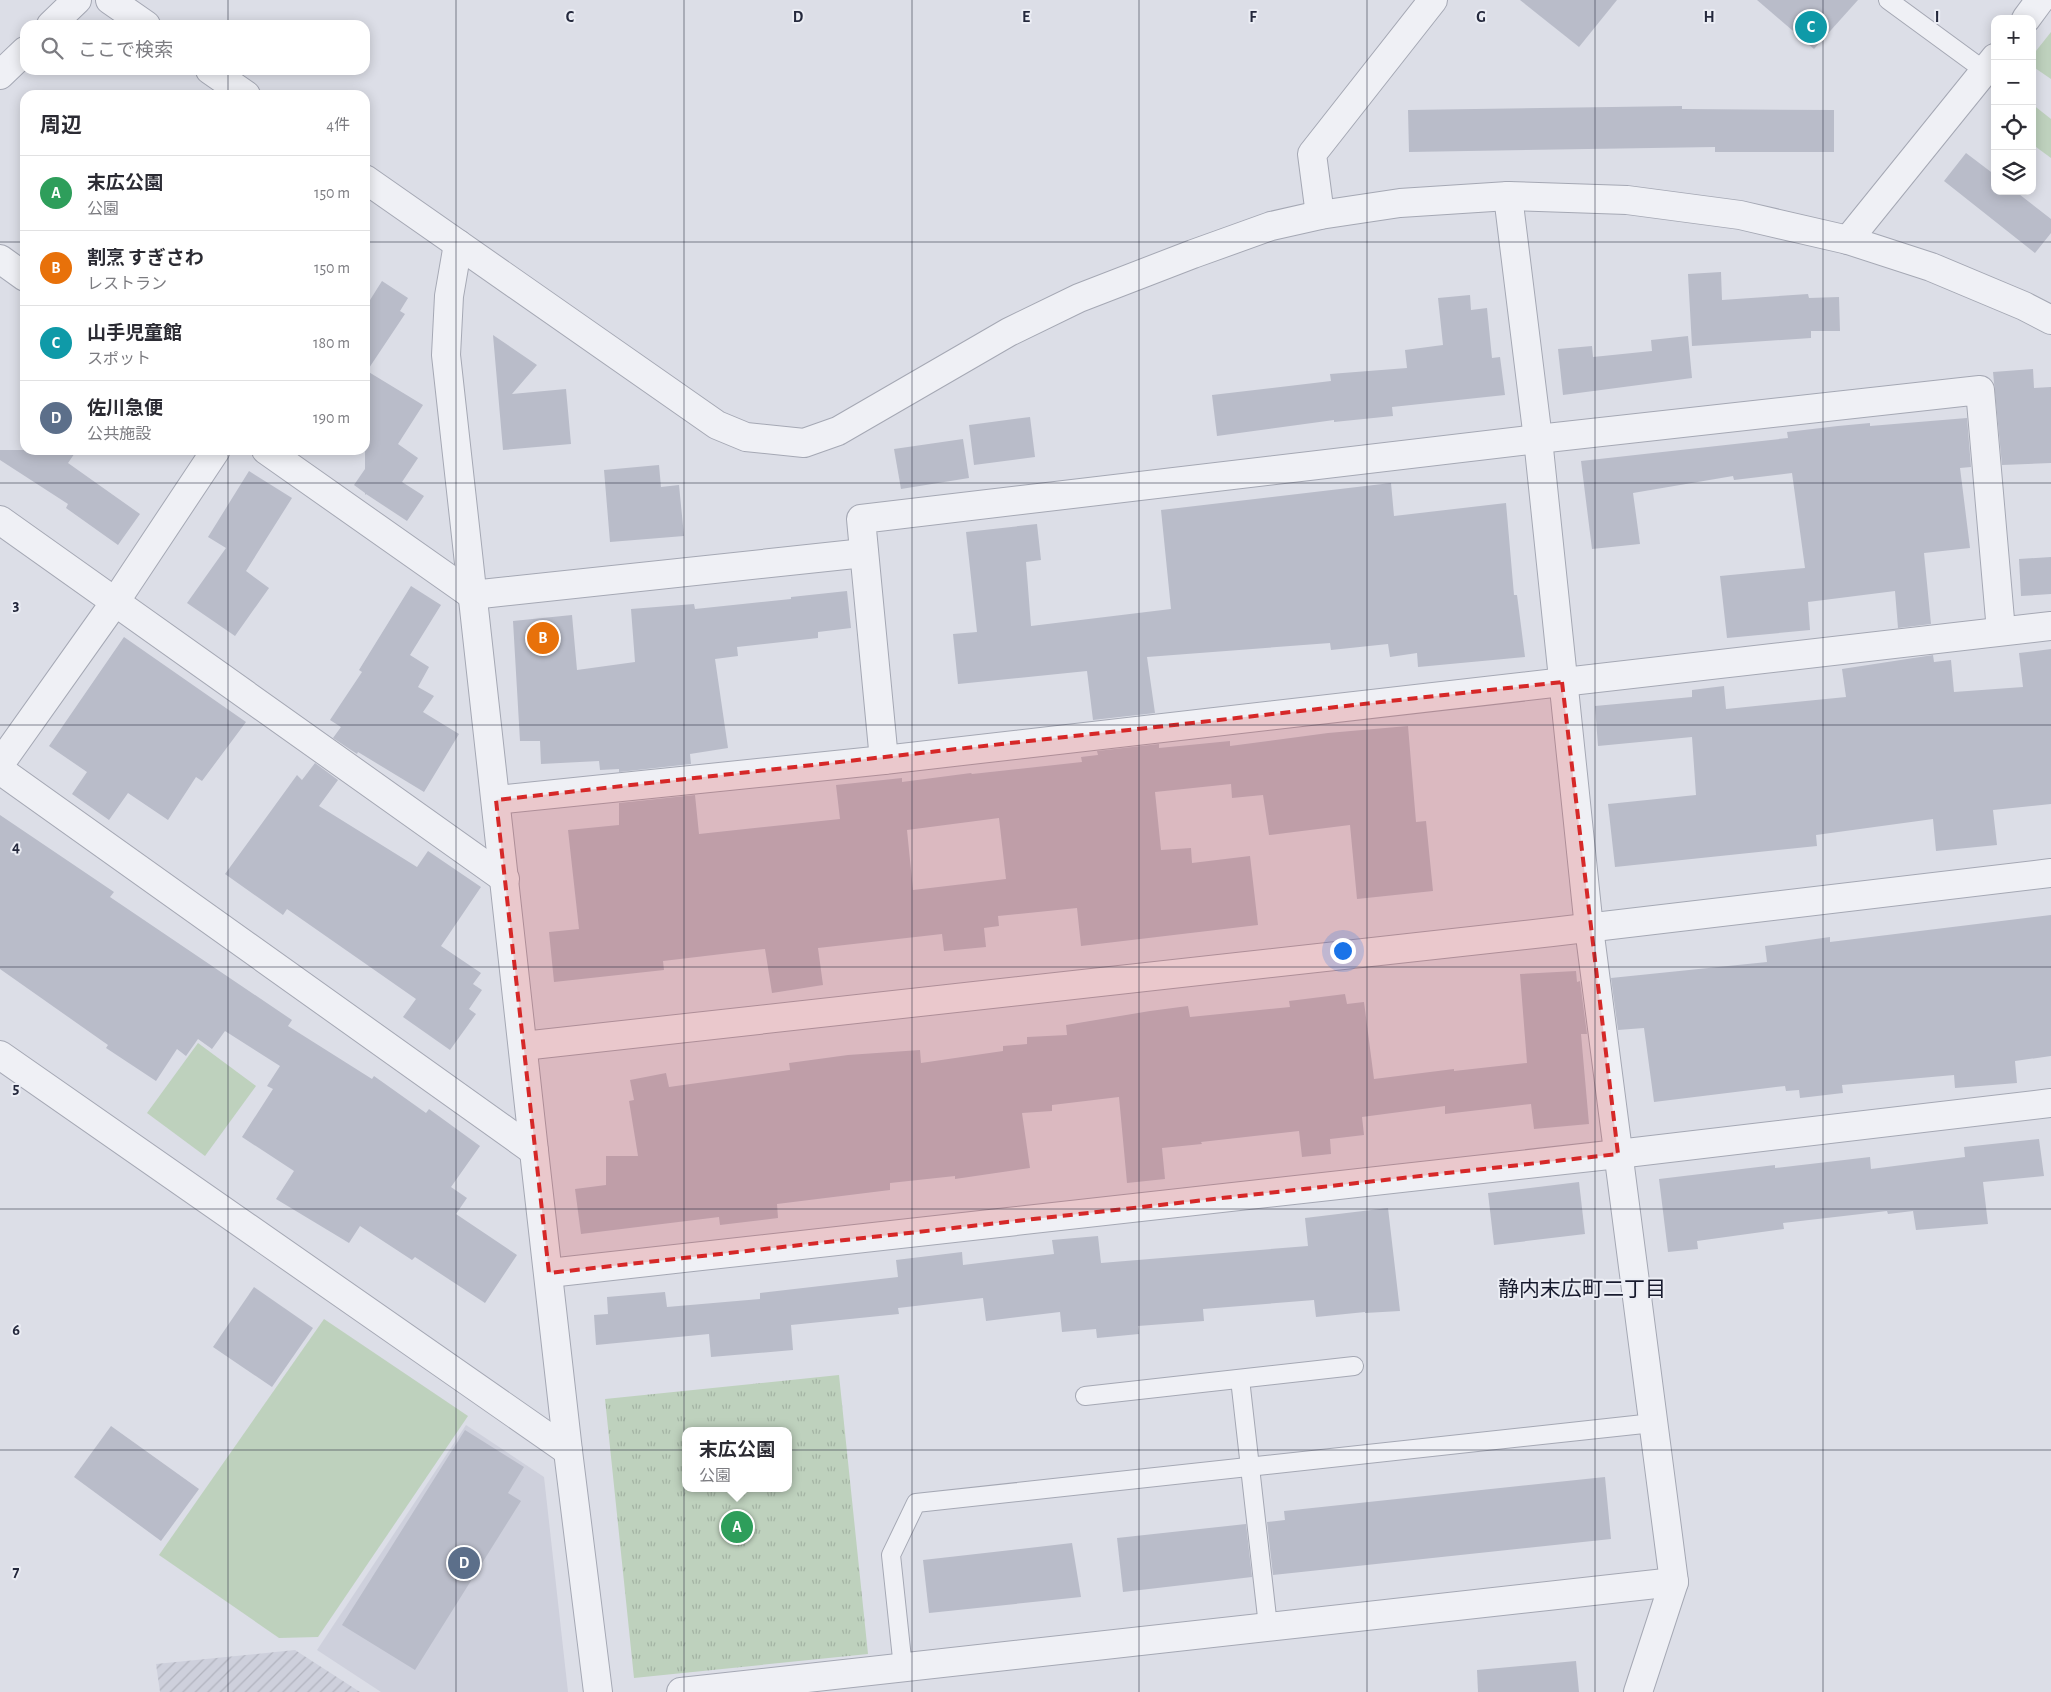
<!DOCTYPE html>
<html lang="ja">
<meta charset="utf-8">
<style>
:root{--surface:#fff;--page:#f7f7f7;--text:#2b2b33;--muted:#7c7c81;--line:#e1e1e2;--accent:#d1443c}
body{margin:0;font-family:"Alegreya Sans","Noto Sans JP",sans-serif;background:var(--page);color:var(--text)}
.controls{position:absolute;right:15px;top:15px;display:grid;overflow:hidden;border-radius:10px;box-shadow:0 2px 12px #0003}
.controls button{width:45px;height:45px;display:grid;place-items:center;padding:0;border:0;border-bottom:1px solid var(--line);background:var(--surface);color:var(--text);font:25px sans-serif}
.you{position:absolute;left:1342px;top:950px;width:18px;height:18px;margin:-12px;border:4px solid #fff;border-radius:50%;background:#1a73e8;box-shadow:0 0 0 8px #1a73e833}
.badge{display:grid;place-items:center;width:32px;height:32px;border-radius:50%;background:var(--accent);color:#fff;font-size:16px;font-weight:700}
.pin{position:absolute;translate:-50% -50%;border:2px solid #fff;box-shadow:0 1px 5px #0006}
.popup{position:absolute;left:682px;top:1427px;width:110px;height:65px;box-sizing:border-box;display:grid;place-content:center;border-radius:10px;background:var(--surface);filter:drop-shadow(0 1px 4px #0005);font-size:16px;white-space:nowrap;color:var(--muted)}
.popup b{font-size:19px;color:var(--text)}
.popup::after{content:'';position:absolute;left:50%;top:100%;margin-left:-10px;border:10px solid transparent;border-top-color:var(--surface)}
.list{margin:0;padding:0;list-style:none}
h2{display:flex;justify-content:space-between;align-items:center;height:65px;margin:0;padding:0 20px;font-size:21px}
h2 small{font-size:16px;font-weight:400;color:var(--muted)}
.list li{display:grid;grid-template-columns:32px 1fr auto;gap:15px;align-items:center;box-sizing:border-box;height:75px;padding:0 20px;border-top:1px solid var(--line)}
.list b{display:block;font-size:19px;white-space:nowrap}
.list p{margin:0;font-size:16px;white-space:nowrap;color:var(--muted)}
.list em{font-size:16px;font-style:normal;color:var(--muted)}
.icon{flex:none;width:28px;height:28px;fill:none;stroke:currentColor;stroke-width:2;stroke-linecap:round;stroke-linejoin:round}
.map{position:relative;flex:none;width:2051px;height:1692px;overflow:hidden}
.search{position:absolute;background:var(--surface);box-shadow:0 2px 12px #0003;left:20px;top:20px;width:350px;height:55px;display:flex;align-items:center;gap:12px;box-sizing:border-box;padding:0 18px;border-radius:15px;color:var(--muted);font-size:19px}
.panel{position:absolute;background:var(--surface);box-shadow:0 2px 12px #0003;left:20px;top:90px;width:350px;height:365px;border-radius:15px}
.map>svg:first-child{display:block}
.built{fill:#ced0dc}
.industrial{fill:url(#industrial-furrows)}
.green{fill:#bed1bd}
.park{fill:url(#park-tufts);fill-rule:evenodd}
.building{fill:#b9bcc9;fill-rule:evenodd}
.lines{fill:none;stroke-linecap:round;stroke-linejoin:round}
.service-casing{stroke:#a5a8b4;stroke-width:20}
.minor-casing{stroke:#a5a8b4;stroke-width:30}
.tertiary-casing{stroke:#a5a8b4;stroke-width:30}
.service{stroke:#eff0f5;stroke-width:18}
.minor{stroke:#eff0f5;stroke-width:28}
.tertiary{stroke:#eff0f5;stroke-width:28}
.marked{fill:#d62828;fill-opacity:0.2;stroke:#d62828;stroke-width:4;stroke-dasharray:10 6;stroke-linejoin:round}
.grid{fill:none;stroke:#25293d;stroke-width:1;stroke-opacity:0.55}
.labels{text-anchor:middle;stroke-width:4;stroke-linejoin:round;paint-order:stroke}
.neighbourhood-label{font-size:21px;fill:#181b2e;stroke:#ebedf4}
.grid-label{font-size:16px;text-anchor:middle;font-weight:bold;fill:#25293d;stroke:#ebedf4;stroke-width:4;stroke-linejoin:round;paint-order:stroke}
</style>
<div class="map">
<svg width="2051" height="1692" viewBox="0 0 2051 1692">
<defs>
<pattern id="industrial-furrows" width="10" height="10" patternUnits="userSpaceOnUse" patternTransform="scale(1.25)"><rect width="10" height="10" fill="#ced0dc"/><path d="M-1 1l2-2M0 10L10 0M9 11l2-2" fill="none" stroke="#b1b3be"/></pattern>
<pattern id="park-tufts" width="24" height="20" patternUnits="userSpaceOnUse" patternTransform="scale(1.25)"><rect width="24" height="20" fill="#bed1bd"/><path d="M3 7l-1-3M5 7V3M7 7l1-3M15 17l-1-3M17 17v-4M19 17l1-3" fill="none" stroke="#a3b3a3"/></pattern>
</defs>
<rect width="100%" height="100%" fill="#dcdee7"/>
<!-- built -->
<polygon class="built" points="466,1425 544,1477 568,1692 381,1692 317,1650"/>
<!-- industrial -->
<polygon class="industrial" points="295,1650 360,1692 160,1692 156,1664"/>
<!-- green -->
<g class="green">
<polygon points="2051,32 2051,79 2032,66 2032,56"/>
<polygon points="2032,104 2051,119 2051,158 2032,144"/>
<polygon points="198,1043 256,1086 205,1156 147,1113"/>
<polygon points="324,1319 468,1416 318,1637 279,1638 159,1555"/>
</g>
<!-- park -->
<path class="park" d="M839,1375l29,279 -234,24 -29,-279zM686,1431h102v57h-102z"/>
<!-- building -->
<g class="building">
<polygon points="1520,0 1617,0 1579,47"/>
<polygon points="1757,0 1858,0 1814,49"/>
<polygon points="1682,106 1682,109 1834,110 1834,152 1715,152 1715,147 1409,152 1408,110"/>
<polygon points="1966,153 1995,175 1995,191 2015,191 2051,219 2051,233 2035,253 1944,181"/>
<polygon points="1721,272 1722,300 1808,294 1809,298 1839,297 1840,331 1811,331 1811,338 1692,346 1688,274"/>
<polygon points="382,281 408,298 400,311 405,314 367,371 423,405 398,444 418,458 402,482 424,496 407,521 366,494 365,495 365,493 354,485 365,469 365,308"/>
<polygon points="1470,295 1471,310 1487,308 1492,358 1500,357 1505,395 1392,407 1393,416 1334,422 1334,420 1217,436 1212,395 1331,381 1330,374 1407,368 1405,350 1443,345 1438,298"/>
<polygon points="493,335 537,365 512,394 566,389 571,444 503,450"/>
<polygon points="1688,336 1692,378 1563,395 1558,349 1592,346 1593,357 1652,351 1651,340"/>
<polygon points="2033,369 2034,388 2051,387 2051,463 2002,465 1993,372"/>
<polygon points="1030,417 1035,457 974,465 969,425"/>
<polygon points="1967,418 1971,467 1960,468 1970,548 1924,553 1931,624 1898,628 1895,591 1808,602 1810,630 1727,638 1720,576 1805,568 1792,473 1734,480 1733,476 1633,493 1640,544 1592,549 1581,461 1788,438 1787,432 1838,426 1870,423 1870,426"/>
<polygon points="963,439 969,478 901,489 894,449"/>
<polygon points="0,450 77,450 68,463 140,514 118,545 66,508 68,504 0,460"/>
<polygon points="659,465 661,487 679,485 684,536 610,542 604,470"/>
<polygon points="249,471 292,498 246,571 269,588 235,636 187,603 226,548 208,537"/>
<polygon points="1391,483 1394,516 1506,503 1514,595 1517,595 1525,657 1418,667 1417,653 1390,657 1388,644 1331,650 1330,643 1147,657 1155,713 1093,720 1087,671 958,684 953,634 977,632 966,532 1037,524 1041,560 1026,562 1031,626 1171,609 1161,510"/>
<polygon points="2051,557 2051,594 2021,596 2019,559"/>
<polygon points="411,586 441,605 410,655 429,667 418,687 434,696 423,712 459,734 424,792 358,752 357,754 333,738 341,727 330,720 362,672 359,670"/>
<polygon points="847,591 851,628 818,632 818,638 737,647 738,656 715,659 728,748 690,754 691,764 619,772 619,769 600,770 599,761 541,764 540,741 520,741 513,621 572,615 577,670 635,662 631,609 694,604 695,609 791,599 791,597"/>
<polygon points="124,637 246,722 202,781 196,777 168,820 128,793 109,820 72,794 87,772 49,746"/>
<polygon points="2051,649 2051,804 1993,810 1997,845 1936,851 1933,819 1816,835 1817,846 1615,867 1608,804 1696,795 1692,737 1598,746 1595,706 1692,697 1692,690 1724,686 1726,709 1846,697 1842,669 1933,655 1934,662 1951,660 1954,692 2023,687 2019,653"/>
<path d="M1408,726l8,96 10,-1 7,70 -76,8 -7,-74 -81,10 -6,-40 -31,3 -1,-14 -76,8 6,58 30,-2 1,15 58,-7 8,69 -177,21 -4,-38 -79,8 1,10 -15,2 2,19 -42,4 -2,-17 -124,14 5,37 -51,8 -7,-44 -102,12 1,9 -110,12 -5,-50 30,-3 -11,-99 51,-5v-22l76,-8 4,39 141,-15 -4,-34 66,-7v4l69,-9 1,1 110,-12 -1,-5 17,-2 -1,-4 62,-7v4l71,-7v5l98,-13zM999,818l7,61 -93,11 -6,-60z"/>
<polygon points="315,763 338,780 319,806 417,867 428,851 481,887 441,946 481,973 473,984 482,990 469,1009 476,1014 450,1050 403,1017 416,999 287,909 283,915 225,874 297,775 302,780"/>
<polygon points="0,815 114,892 110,897 292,1020 288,1026 372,1079 374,1076 426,1113 429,1109 480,1146 451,1187 467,1198 456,1214 517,1255 485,1303 415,1257 412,1260 360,1226 349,1243 276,1199 294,1171 242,1137 273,1089 267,1086 280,1066 225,1031 212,1049 198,1039 186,1056 177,1049 156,1081 106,1048 108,1045 0,969"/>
<polygon points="2051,915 2051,1056 2015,1061 2017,1083 1955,1088 1954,1075 1842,1085 1843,1093 1800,1098 1799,1090 1786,1091 1785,1086 1654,1102 1644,1028 1618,1030 1611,978 1767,962 1765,946 1830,937 1830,942"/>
<polygon points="1576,971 1577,982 1580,981 1587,1034 1581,1034 1589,1124 1534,1129 1531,1104 1445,1114 1445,1106 1362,1117 1364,1135 1330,1139 1331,1154 1302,1157 1299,1131 1201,1142 1202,1144 1162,1148 1165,1179 1127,1183 1119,1097 1052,1105 1052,1111 1022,1113 1030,1168 955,1179 955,1176 890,1183 890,1190 777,1204 778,1218 720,1225 719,1217 581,1234 575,1189 606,1185 606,1156 638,1156 629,1101 634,1100 630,1080 666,1073 669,1087 790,1070 789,1063 848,1055 920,1050 921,1063 1003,1051 1003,1046 1027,1044 1027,1037 1067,1035 1066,1025 1150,1011 1188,1006 1190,1017 1290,1007 1289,1001 1345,994 1347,1004 1364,1002 1374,1079 1454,1069 1454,1071 1527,1063 1520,974"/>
<polygon points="2039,1139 2044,1176 1983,1182 1988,1224 1916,1230 1913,1211 1888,1214 1887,1211 1783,1223 1784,1229 1697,1241 1698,1249 1668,1252 1659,1179 1775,1165 1775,1168 1870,1157 1871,1169 1965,1157 1964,1147"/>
<polygon points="1579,1182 1585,1234 1494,1245 1488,1193"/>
<polygon points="1388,1208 1400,1311 1365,1313 1365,1312 1316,1317 1314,1300 1203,1309 1204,1321 1138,1326 1139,1334 1097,1338 1096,1329 1062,1332 1060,1312 986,1321 983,1298 898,1308 899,1314 791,1325 793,1350 711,1357 709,1334 596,1345 594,1315 608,1314 607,1297 665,1292 667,1307 760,1299 760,1293 898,1277 896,1260 962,1252 963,1265 1054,1254 1052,1240 1098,1236 1101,1263 1308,1246 1305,1218"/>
<polygon points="254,1287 313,1328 272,1387 213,1347"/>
<polygon points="111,1426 199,1489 161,1541 74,1477"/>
<polygon points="465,1430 524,1467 508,1493 521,1501 415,1670 342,1625"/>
<polygon points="1605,1477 1611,1539 1273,1575 1267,1522 1285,1520 1284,1511"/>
<polygon points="1246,1524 1252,1577 1123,1592 1117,1538"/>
<polygon points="1072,1543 1081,1597 929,1613 923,1560"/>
<polygon points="1576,1661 1579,1692 1478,1692 1477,1670"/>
</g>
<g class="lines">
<defs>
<g id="service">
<polyline points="1888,0 1985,71"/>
<polyline points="1240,1379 1268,1626"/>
<polyline points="1085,1396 1354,1366"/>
<polyline points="903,1668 891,1555 916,1503 1653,1423"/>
</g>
<g id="minor">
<polyline points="2026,19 2040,0"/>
<polyline points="51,25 77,0"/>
<polyline points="0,75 25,51"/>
<polyline points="1320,215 1312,154 1433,0"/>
<polyline points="1848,240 1995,58"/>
<polyline points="0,259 25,277"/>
<polyline points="266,450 472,595 864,553"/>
<polyline points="0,520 505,879"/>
<polyline points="884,760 861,519 1538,439 1980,390 2001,631"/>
<polyline points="0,764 115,602 216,450"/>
<polyline points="0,770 534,1151"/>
<polyline points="496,800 884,760 2051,626"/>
<polyline points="0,1055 568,1451"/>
<polyline points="549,1273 1618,1154 2051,1103"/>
<polyline points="681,1692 1674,1582"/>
</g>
<g id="tertiary">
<polyline points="110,0 146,25"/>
<polyline points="210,70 246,95"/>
<polyline points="365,179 717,425 746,437 804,443 838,431 1009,332 1079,298 1193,254 1271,226 1320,215 1400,203 1508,196 1627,200 1740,215 1848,240 1931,267 2024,306 2051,320"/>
<polyline points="1508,196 1538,439 1589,928 1674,1582 1638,1692"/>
<polyline points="458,244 449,296 446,355 534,1151 568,1451 598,1692"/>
<polyline points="523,1046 1552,932 2051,873"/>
</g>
</defs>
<!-- service casing -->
<use href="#service" class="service-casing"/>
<!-- minor casing -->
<use href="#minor" class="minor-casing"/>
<!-- tertiary casing -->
<use href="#tertiary" class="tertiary-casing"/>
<!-- service -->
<use href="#service" class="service"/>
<!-- minor -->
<use href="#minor" class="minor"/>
<!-- tertiary -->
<use href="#tertiary" class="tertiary"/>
</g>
<!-- marked area -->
<path class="marked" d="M1562,682l56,472 -1069,119 -53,-473z"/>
<!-- grid -->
<path class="grid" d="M228,0v25M456,0v1692M684,0v1692M912,0v1692M1139,0v1692M1367,0v1692M1595,0v1692M1823,0v1692M228,70v25M0,242h25M365,242h1686M228,450v1242M0,483h2051M0,725h2051M0,967h2051M0,1209h2051M0,1450h2051"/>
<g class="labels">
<!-- neighbourhood labels -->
<g class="neighbourhood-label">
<text x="1582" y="1296">静内末広町二丁目</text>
</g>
</g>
<g class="grid-label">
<text x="570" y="22">C</text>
<text x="798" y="22">D</text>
<text x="1026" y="22">E</text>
<text x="1253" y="22">F</text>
<text x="1481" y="22">G</text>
<text x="1709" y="22">H</text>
<text x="1937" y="22">I</text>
<text x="16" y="610">3</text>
<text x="16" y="852">4</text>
<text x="16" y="1093">5</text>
<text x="16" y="1335">6</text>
<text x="16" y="1577">7</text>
</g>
</svg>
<div class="controls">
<button>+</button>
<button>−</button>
<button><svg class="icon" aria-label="locate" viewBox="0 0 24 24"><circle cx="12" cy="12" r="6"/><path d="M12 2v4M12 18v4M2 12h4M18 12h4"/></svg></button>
<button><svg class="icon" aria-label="layers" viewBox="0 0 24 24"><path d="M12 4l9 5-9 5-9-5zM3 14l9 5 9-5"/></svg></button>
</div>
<div class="you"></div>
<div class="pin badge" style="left:737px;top:1527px;background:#2e9e5b">A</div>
<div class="popup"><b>末広公園</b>公園</div>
<div class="pin badge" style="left:543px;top:638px;background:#e8710a">B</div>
<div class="pin badge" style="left:1811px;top:27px;background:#0f9aa8">C</div>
<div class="pin badge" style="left:464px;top:1563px;background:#5c6f8a">D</div>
<div class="search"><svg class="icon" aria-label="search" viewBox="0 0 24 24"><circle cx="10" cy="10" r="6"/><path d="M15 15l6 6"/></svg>ここで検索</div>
<section class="panel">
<h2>周辺<small>4件</small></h2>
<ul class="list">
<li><span class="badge" style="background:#2e9e5b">A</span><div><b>末広公園</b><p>公園</p></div><em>150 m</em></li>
<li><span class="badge" style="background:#e8710a">B</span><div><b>割烹 すぎさわ</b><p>レストラン</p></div><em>150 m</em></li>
<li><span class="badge" style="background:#0f9aa8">C</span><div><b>山手児童館</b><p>スポット</p></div><em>180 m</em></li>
<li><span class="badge" style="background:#5c6f8a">D</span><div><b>佐川急便</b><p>公共施設</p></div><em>190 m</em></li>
</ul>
</section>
</div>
